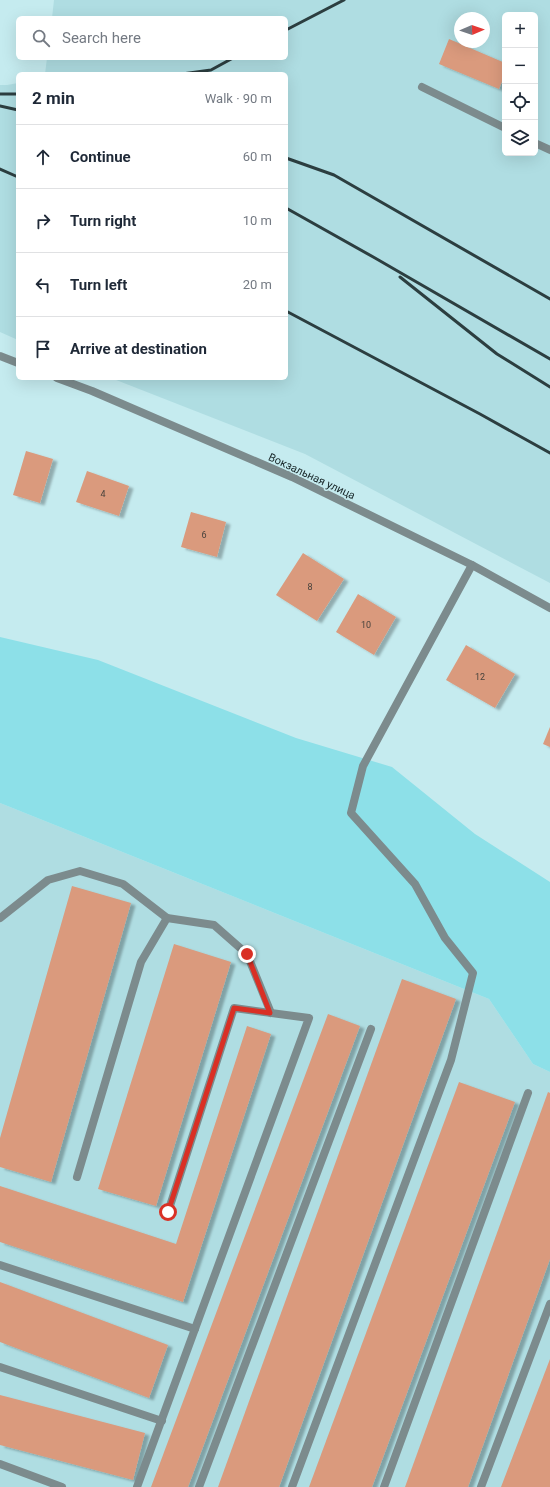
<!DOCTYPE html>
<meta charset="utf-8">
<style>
:root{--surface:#fff;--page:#f6f6f7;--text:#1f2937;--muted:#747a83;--line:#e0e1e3}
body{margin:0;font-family:Roboto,sans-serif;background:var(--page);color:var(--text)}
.controls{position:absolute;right:12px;top:12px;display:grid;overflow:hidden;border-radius:6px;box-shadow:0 4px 16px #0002}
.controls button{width:36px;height:36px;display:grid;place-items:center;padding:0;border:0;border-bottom:1px solid var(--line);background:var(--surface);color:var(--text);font:20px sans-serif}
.compass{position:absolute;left:454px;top:12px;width:36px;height:36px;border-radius:50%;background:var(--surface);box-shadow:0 4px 16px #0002;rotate:88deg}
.stop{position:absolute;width:12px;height:12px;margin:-9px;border:3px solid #d93025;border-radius:50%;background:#fff}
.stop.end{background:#d93025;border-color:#fff;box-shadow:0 1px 4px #0008}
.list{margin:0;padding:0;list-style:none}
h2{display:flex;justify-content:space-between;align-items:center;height:52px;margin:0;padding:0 16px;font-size:17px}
h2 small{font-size:13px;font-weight:400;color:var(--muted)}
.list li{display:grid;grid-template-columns:26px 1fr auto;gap:12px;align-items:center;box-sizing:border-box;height:64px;padding:0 16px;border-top:1px solid var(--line)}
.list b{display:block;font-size:15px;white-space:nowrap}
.list em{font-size:13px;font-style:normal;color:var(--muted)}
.icon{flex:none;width:22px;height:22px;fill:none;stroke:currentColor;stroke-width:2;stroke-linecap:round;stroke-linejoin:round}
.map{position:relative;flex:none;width:550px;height:1487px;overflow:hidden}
.search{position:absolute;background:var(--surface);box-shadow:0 4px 16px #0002;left:16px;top:16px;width:272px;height:44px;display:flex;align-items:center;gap:10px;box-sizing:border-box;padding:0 14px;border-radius:6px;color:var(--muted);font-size:15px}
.panel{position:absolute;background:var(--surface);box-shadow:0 4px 16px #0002;left:16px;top:72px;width:272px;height:308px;border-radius:6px}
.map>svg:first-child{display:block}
.built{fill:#afdde2;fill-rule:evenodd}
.green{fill:#8de0e8}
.building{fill:#da9a7d;filter:url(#shadow)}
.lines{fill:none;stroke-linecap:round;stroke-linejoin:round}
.lane{stroke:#7c8b8d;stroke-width:8}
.street{stroke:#7c8b8d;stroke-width:8}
.rail{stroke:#2c3e40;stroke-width:3}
.route{stroke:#d93025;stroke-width:5}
.labels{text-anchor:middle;stroke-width:3;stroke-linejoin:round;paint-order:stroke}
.number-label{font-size:9px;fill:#47423c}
.street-label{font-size:11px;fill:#162426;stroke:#c5ebef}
</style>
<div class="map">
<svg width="550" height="1487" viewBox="0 0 550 1487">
<defs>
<filter id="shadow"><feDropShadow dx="4.5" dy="2.5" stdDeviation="1" flood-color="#0004"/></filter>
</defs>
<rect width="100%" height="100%" fill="#c5ebef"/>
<!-- built -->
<g class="built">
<path d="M54,0h496v583l-245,-129 -194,-76h175v-304h-241l2,-16h239v-40h-234zM505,15h30v138h-30zM460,18h24v24h-24z"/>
<polygon points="18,83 18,340 0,332 0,85 7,85"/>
<polygon points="0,803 489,999 533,1064 550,1072 550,1487 0,1487"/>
</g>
<!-- green -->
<polygon class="green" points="0,637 98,660 296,738 392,767 475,834 550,882 550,1072 533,1064 489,999 0,803"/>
<!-- building -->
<g class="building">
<polygon points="449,39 505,63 505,74 499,89 439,64"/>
<polygon points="26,451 53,459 40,503 13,495"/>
<polygon points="87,471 129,486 119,516 76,502"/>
<polygon points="191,512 226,522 217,557 181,547"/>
<polygon points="303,553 344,579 317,621 276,595"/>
<polygon points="358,594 396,617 374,655 336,632"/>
<polygon points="466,645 515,674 495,708 446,680"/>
<polygon points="550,727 550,747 543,744"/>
<polygon points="72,886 131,903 51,1182 0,1167 0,1138"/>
<polygon points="174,944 231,962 156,1206 98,1189"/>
<polygon points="402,979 456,999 279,1487 218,1487"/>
<polygon points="328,1014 360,1026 188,1487 151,1487"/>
<polygon points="247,1026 271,1034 183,1302 0,1242 0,1186 176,1244"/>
<polygon points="459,1082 515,1102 372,1487 309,1487"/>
<polygon points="548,1092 550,1093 550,1259 468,1487 405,1487"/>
<polygon points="0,1282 168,1345 149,1398 0,1342"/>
<polygon points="550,1359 550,1487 501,1487"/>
<polygon points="0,1395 145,1433 133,1480 0,1445"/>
</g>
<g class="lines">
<!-- lane -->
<g class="lane">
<polyline points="422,87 505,128"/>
<polyline points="535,143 550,150"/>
<polyline points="0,918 48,880 80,871 123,884 167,918"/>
<polyline points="77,1177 141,962 167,918 214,925 247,954 271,1013"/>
<polyline points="0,1265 195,1329"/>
<polyline points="0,1367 162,1421"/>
<polyline points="0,1464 62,1487"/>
<polyline points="137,1487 309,1018 234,1008 168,1212"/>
<polyline points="199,1487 371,1029"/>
<polyline points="292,1487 451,1060 473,973 445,938 415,884 351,813 363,766 472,565"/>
<polyline points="384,1487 528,1093"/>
<polyline points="481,1487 550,1304"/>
</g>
<!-- street -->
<g class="street">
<polyline points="0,356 18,363"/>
<polyline points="57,378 92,391 292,477 472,565 550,608"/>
</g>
<!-- rail -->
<g class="rail">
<polyline points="286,30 344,0"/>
<polyline points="182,74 211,70 233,58"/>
<polyline points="0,94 18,94"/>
<polyline points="0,106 18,110"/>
<polyline points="286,158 334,175 550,299"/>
<polyline points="0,169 18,177"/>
<polyline points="286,208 375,258 550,359"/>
<polyline points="400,277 497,354 550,387"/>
<polyline points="286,311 480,414 550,453"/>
</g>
</g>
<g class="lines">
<!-- route -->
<polyline class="route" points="168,1212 234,1008 270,1013 247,954"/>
</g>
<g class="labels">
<!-- number labels -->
<g class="number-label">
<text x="103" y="497">4</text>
<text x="204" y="538">6</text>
<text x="310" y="590">8</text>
<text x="366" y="628">10</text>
<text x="480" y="680">12</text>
</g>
<!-- street labels -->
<g class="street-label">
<text transform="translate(312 476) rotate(25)" y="4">Вокзальная улица</text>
</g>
</g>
</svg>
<div class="controls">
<button>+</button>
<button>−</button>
<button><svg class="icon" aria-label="locate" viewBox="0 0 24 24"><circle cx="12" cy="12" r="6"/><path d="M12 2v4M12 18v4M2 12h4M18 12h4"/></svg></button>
<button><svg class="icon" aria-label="layers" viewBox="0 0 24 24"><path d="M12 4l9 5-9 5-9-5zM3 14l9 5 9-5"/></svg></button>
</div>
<svg class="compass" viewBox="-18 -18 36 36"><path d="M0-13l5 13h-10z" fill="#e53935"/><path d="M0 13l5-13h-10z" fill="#747a83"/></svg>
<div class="stop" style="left:168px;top:1212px"></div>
<div class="stop end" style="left:247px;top:954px"></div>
<div class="search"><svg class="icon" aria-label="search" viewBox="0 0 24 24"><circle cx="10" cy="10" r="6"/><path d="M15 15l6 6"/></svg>Search here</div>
<section class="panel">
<h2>2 min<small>Walk · 90 m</small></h2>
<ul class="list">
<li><svg class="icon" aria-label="ahead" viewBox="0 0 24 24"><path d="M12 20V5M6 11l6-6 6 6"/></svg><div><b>Continue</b></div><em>60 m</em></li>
<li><svg class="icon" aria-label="right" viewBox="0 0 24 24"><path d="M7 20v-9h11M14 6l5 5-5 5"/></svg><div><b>Turn right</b></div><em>10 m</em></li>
<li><svg class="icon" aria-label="left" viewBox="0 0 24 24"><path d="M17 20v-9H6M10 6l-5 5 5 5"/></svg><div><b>Turn left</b></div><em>20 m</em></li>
<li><svg class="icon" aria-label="arrive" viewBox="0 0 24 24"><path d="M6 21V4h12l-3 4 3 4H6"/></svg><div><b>Arrive at destination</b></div></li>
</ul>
</section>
</div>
